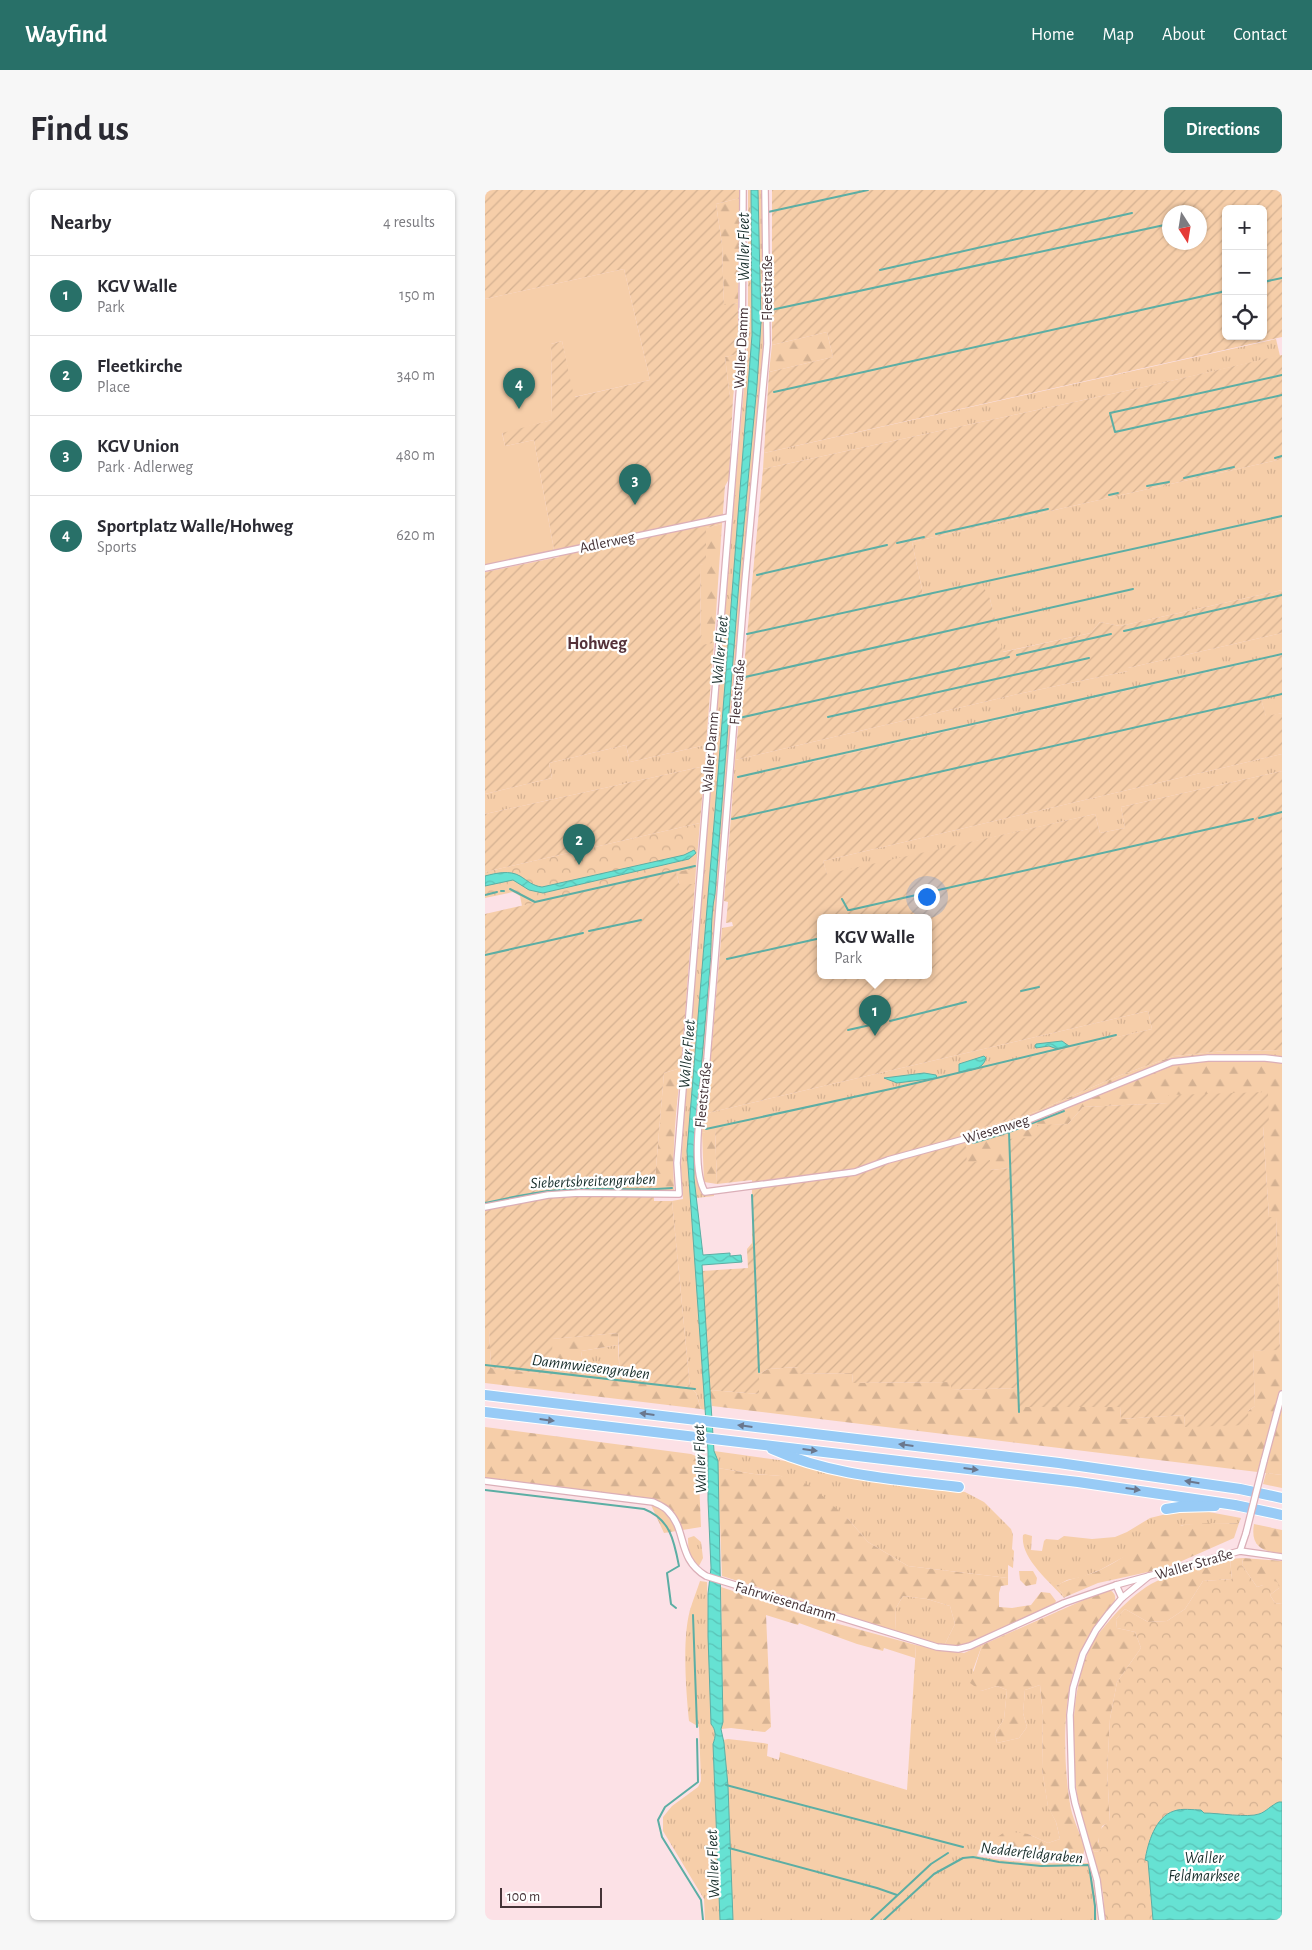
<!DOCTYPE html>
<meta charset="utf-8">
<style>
:root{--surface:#fff;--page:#f7f7f7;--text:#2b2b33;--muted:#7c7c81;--line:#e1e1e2;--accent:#287068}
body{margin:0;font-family:"Alegreya Sans",sans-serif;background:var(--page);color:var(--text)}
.controls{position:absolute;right:15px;top:15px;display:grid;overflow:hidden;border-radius:8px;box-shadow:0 1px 4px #0004}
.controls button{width:45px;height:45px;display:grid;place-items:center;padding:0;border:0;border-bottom:1px solid var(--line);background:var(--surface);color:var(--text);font:25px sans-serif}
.compass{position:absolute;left:677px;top:15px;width:45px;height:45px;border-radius:50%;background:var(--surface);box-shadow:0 1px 4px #0004;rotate:168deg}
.scale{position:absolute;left:15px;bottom:12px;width:102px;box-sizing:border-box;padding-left:5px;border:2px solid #453337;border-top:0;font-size:14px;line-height:18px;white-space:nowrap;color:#453337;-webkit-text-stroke:4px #fff;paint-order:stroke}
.you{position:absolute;left:441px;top:706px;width:18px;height:18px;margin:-12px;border:4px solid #fff;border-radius:50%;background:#1a73e8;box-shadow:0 0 0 8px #1a73e833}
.badge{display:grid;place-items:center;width:32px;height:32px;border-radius:50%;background:var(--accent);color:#fff;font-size:16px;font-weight:700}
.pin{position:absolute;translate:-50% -41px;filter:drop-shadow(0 1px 2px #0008)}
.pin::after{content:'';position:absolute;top:26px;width:18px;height:15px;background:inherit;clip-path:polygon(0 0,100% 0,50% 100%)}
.popup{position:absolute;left:332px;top:724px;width:115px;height:65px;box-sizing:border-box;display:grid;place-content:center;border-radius:8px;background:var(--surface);filter:drop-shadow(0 1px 4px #0005);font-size:16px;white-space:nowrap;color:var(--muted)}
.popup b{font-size:19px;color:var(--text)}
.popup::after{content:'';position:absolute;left:50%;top:100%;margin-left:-10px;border:10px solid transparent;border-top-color:var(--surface)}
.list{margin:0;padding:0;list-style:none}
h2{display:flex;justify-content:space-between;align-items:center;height:65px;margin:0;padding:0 20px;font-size:21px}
h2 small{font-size:16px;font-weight:400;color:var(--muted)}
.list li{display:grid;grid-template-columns:32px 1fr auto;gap:15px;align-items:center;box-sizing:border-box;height:80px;padding:0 20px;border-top:1px solid var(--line)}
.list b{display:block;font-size:19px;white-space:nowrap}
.list p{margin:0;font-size:16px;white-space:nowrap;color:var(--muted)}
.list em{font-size:16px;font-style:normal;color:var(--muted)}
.icon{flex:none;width:28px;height:28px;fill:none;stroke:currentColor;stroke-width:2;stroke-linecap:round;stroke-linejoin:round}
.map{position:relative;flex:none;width:797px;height:1730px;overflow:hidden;border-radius:8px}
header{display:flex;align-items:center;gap:30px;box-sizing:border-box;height:70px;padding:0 25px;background:var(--accent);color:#fff}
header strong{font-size:24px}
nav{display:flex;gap:28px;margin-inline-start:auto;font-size:18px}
.intro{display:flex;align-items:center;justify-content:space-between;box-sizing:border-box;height:120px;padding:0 30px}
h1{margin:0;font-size:35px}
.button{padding:12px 22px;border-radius:8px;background:var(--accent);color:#fff;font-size:18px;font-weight:700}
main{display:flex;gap:30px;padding:0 30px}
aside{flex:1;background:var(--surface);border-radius:8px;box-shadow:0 1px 4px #0004}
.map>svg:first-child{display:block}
.grass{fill:url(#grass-tufts)}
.forest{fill:url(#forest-firs)}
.park{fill:url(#park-crowns)}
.garden{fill:url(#garden-furrows);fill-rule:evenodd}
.pitch{fill:#f6cea9}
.water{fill:url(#water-waves);stroke:#5caea4}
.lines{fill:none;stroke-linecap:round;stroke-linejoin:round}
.stream{stroke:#5caea4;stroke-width:2}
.street-casing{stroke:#dbafb8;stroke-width:8}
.highway-casing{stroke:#fff;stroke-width:12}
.street{stroke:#fff;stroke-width:5.5}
.highway{stroke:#98cbf6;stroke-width:10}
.street-bridge-casing{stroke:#dbafb8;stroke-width:8;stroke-linecap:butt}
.street-bridge{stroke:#fff;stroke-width:5.5}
.oneway{fill:#6a778d}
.labels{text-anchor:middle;stroke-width:4.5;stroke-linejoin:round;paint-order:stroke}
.street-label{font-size:15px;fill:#453337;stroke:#fff}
.water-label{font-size:16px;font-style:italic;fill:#182e2b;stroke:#fff}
.quarter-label{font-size:18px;font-weight:bold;fill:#543139;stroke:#fff}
</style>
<header>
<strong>Wayfind</strong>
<nav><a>Home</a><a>Map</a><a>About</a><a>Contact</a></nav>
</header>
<div class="intro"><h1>Find us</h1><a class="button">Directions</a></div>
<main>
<aside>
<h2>Nearby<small>4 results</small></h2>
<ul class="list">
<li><span class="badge">1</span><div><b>KGV Walle</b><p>Park</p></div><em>150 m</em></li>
<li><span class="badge">2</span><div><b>Fleetkirche</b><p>Place</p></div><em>340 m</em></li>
<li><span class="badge">3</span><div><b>KGV Union</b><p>Park · Adlerweg</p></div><em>480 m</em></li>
<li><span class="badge">4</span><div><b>Sportplatz Walle/Hohweg</b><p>Sports</p></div><em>620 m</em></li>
</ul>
</aside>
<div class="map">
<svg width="797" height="1730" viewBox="0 0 797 1730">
<defs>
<pattern id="grass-tufts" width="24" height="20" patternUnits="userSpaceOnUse" patternTransform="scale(1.25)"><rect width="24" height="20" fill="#f6cea9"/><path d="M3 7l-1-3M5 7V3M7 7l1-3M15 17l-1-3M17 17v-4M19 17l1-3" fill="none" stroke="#d4b192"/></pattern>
<pattern id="forest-firs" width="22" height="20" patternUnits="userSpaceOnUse" patternTransform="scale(1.25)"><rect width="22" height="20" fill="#f6cea9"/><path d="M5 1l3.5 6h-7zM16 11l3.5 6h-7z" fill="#d4b192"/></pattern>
<pattern id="park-crowns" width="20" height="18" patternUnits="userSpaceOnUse" patternTransform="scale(1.25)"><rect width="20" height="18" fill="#f6cea9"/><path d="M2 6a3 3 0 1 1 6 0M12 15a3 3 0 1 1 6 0" fill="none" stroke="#d4b192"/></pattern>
<pattern id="garden-furrows" width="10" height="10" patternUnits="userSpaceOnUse" patternTransform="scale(1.25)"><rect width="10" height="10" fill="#f6cea9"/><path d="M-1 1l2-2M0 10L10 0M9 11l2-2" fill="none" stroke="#d4b192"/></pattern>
<pattern id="water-waves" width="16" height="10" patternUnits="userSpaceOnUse" patternTransform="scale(1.25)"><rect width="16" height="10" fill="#66e2d3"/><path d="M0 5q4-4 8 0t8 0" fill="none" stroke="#5ac2b6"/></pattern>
</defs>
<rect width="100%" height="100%" fill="#fce1e6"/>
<!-- grass -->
<g class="grass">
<polygon points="263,0 266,0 267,145 232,597 202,961 221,1220 216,1219 211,1203 205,1197 187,1011 198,1009 196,978 199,925 240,410 261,175 263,136"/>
<path d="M273,0h4l2,155 -67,821 1,16 3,7 13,4v3l-18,2c-8,-69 5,-144 12,-213 3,-31 1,-61 7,-91l26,-338 16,-171 4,-63z"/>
<polygon points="791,149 795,166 668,195 278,279 279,263"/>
<polygon points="797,269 797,400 635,436 615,432 606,443 517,462 505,409 438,404 427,352"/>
<polygon points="797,443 797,465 302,578 247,609 250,570 533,504 643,481 643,478"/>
<polygon points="797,504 797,523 781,527 776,509"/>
<polygon points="141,555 145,572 221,555 220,576 0,624 0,604 67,588 64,573"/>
<polygon points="797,564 797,581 636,617 640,638 615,643 610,624 342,685 338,671"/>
<polygon points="663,821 667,839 217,943 218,924"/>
<polygon points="133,1155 135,1191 100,1188 96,1161"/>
<polygon points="229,1261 301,1271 394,1292 480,1302 499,1312 526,1339 528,1345 527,1359 529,1361 528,1378 523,1375 523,1388 423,1376 383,1352 363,1329 296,1286 269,1284 233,1278 233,1271"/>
<polygon points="781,1283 797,1285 797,1298 778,1294"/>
<path d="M698,1320l26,2 32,6 -2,5 -57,2 -82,45 -18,7 -15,3 -11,6 9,11 -1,1c-15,-17 -44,-40 -41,-63l2,-1 7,2 -1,14 11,1 2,-10 2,-2 12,1 6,-4 28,3 23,-2 12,-5 23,-14z"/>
<path d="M209,1346l7,6 2,16 -4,8c-10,-5 -11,-18 -11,-28z"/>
<path d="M215,1391l7,1 4,142c5,6 5,12 2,20l7,176h-15l-1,-21 -41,-68v-14l9,-11 26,-19 3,-6 -2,-54 -10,-6c-3,-30 -7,-82 1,-111 3,-10 7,-20 10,-29z"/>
<polygon points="418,1406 442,1409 465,1416 470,1434 459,1456 410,1441 411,1418"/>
<path d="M431,1455l48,8 18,-8 -9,25 8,21 16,-5 10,4 -3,29 -9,14 2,10 22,-5 8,-11 -4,-14 2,-23 15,-5 3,30 -1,54 6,37 8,16 4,17 -12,4 -20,-9 -49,16 -2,6c38,7 74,8 112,7l6,30 2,27h-364l-5,-134 -5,-46 5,-1 35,4 5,1 -1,12 12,4 1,-8 127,38z"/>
</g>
<!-- forest -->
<g class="forest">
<polygon points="255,8 253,113 239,116 237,54 231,14"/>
<polygon points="342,142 348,167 284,182 287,155"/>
<polygon points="253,164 248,208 245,208 240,167"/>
<polygon points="237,334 229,453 216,456 215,375 221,373 221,338"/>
<polygon points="211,678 210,694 194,694 191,681"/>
<polygon points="797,860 797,1285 227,1216 225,1200 274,1204 274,1184 283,1179 314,1177 315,1184 367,1183 368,1193 466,1192 467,1200 533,1198 534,1217 635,1217 636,1229 699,1225 700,1236 763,1221 770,1216 768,1161 795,1159 791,1027 784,1027 778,936 784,936 683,905 683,913 598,917 583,934 552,936 552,947 526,978 505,980 505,970 489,1146 480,943 550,922 633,886 689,866 740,861"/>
<path d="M196,878c-5,41 -9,81 -7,122l-20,1 10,-118z"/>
<polygon points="230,939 232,994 219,992 217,943"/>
<polygon points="0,1140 4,1140 6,1178 68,1185 66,1149 133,1143 133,1155 96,1161 100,1188 205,1197 211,1203 216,1219 0,1193"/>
<polygon points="0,1237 206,1264 213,1267 216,1337 179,1343 166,1315 0,1294"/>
<polygon points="233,1278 269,1284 296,1286 318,1292 331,1300 363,1329 383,1352 423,1376 523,1388 523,1395 516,1396 514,1403 514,1417 527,1418 546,1415 556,1402 565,1403 571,1411 569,1415 478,1456 459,1456 470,1434 465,1416 442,1409 418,1406 411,1418 410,1441 237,1386"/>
<path d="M754,1333l-5,15 -68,30 -68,15 -33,14 -9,-11c14,-9 31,-9 46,-17 20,-9 36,-24 55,-35 23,-14 56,-10 82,-11z"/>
<path d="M769,1334l28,6v24c-19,-3 -32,-7 -28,-30z"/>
<polygon points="758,1368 797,1371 797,1414 790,1413 785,1405 794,1398 778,1395 772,1397 757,1375"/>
<path d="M745,1369l2,20 -29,2 -18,28 -18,12 -19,1 -23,-13 -9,10 1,9 18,4 6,16 -24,34 -7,37 -3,52 3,51 -8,4 -4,15 4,9 -6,2 -4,-2c-6,-21 -14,-42 -16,-63 -5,-44 -5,-102 16,-143 6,-11 17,-23 26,-33 11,-11 24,-23 39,-30 23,-11 48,-16 73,-22z"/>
<polygon points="534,1381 548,1381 552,1388 551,1394 541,1396 535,1390"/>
<polygon points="236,1397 313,1423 431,1455 430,1468 399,1458 398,1461 372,1454 314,1433 313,1435 281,1425 286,1537 280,1542 246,1538 236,1539 238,1532"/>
<path d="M625,1400c6,4 6,7 4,14 -11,17 -25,33 -34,51 -19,37 -17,113 -9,154 3,13 10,26 14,39l-2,7 -7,3 -52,-1 -45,-7 27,-19 22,3 20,9 12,-4 -4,-17 -8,-15 -6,-38 1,-54 -3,-30 -15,5 -2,23 4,14 -8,11 -22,5 -2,-10 9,-14 3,-29 -10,-4 -16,5 -11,-8 12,-38 115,-51z"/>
</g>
<!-- park -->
<g class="park">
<polygon points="215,633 211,678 37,716 35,706 28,702 0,708 0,682"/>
<path d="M758,1368l-1,7 15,22 6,-2 3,-5 5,-2 7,5 1,5 -9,7 5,8 7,1v198h-3l-19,12 -11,2 -45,-3 -3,-3c-8,0 -19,-2 -27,1 -18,6 -26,32 -29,49l3,1 5,59h-48l-2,-27 -11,-43 4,2 5,-2c-5,-13 -4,-21 9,-29l-3,-50 3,-52 7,-37 24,-34 -6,-16 -18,-4 -1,-9 9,-10 23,13 19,-1 18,-12 18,-28 29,-2 -2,-20z"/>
</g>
<!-- garden -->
<g class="garden">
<polygon points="0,0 255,0 255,8 231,14 237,54 239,115 253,113 253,164 240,167 245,208 248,208 244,289 240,296 237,334 221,338 221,374 215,375 216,455 229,453 221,555 145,572 141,555 64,573 67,588 0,604 0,382 74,367 69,360 49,250 20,256 17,242 67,230 66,154 77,151 90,207 165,190 139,79 0,109"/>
<path d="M287,0h510v147l-518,116 5,-81 64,-15 -6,-25 -55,13zM741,19h37v127h-37zM714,22v30h-30v-30z"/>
<polygon points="797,165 797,269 427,352 438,404 496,392 505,409 518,462 606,443 615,432 635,436 797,400 797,443 643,478 643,481 533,504 250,570 278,279 668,195"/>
<path d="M797,465v39l-21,5 5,17 16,-3v41l-459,107 4,13 268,-60 5,19 25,-5 -4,-21 161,-36v279l-57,1 -51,5 -56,20 -83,36 -70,21 2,30 23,-3v10l21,-2 -2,-29 28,-2v-12l31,-1 15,-17 85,-4v-8l100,-3 1,34 -6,1 6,90h7l4,133 -27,1 2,55 -7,5 1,14 -64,2 -1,-12 -63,4 -1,-12h-102l-1,-19 -66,2v-8l-98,1 -1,-10 -53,1 -1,-7 -30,2 -9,5v20l-49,-4 -8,-119 46,-3 -1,-19 5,-6v-63l-35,4 -2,-55 437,-100 -4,-18 -445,103 9,-72 10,-114 11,-2 -1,-4 -6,1 2,-21 -4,-1 10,-121zM336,727h108v58h-108z"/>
<polygon points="220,576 215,633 0,682 0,624"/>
<polygon points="191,681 194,694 210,694 196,878 179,883 169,1001 169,1011 187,1011 205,1197 135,1191 133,1143 67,1149 68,1185 6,1178 4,1140 0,1140 0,724"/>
</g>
<!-- pitch -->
<polygon class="pitch" points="139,79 165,190 89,207 77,151 66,154 67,230 17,243 20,256 49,250 69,360 0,375 0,109"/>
<!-- water -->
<g class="water">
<path d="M266,0h7l3,132 -4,63 -16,171 -26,338c-5,24 -3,48 -5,73l-16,183v28l9,77 27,-2v3l11,-1 1,7 -40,3 12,186 4,10 5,261 -2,7 3,14 4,43 5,134h-13l-7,-176c3,-8 3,-14 -2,-20l-3,-88v-42l3,-26 -3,-68v-49l-21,-300 30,-364 35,-452z"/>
<path d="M209,660l2,3 -7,6 -146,34 -14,-3 -16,-10 -28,6v-10c11,-3 25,-6 35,0 8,5 13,10 22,11l142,-32z"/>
<polygon points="577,851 584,856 572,859 564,856 551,858 550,856 551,854"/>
<path d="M499,866l2,2c-3,12 -16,12 -27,14v-8z"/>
<polygon points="439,883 451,885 452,888 412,893 399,888"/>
<path d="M794,1612h3v118h-129l-5,-59 -3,-1c3,-17 10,-43 29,-49 8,-3 19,-1 27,-1l3,3c14,0 44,5 55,1 7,-2 12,-9 20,-12z"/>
</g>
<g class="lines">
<!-- stream -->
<g class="stream">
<polyline points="283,22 383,0"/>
<polyline points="395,80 647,23"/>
<polyline points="778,92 797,88"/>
<polyline points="286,120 684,34"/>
<polyline points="797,185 625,223 630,242 797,205"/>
<polyline points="289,202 741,101"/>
<polyline points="790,268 797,266"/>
<polyline points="699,288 749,277"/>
<polyline points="662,296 684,292"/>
<polyline points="624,305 633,303"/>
<polyline points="451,344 563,319"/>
<polyline points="412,353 439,347"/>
<polyline points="272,385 402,355"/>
<polyline points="639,441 797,405"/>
<polyline points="262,444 797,326"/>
<polyline points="532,465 626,444"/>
<polyline points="260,487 648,399"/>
<polyline points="343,527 604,468"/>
<polyline points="254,528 524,467"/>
<polyline points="253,587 797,464"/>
<polyline points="774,628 797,622"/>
<polyline points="247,629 797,504"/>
<polyline points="25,699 50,712 210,676"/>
<polyline points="16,701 19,701"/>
<polyline points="0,705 12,702"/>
<polyline points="357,709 363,720 365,720 768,629"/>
<polyline points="104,741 156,730"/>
<polyline points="0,765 98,743"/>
<polyline points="242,769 336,748"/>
<polyline points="536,801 554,797"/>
<polyline points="405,831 481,812"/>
<polyline points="363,840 399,832"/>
<polyline points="221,939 410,898 631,845"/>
<polyline points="524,942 534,1222"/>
<polyline points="488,953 524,942 579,921"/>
<polyline points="267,1005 274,1182"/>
<path d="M0,1013c32,-7 63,-14 95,-14 31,-1 61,2 92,-1"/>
<polyline points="0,1175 210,1199"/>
<path d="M0,1300l159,19c26,10 30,31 35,57l-12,7 4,31 5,4"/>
<polyline points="208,1425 212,1537"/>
<polyline points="212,1549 213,1592 180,1617 173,1630 177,1647 216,1710 218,1730"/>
<polyline points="241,1595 478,1657"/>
<polyline points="244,1658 392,1698 412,1705"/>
<polyline points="386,1730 446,1674 463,1663"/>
<polyline points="399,1730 449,1684 478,1668 488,1667 514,1672 556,1676 604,1675 610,1716 610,1730"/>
</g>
<defs>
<g id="street">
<path d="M280,0l2,154 -22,238 -38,477c-4,31 -18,106 -2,133l150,-20 33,-12 128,-35 156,-63 36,-4h57l17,2"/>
<polyline points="0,378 244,327"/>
<polyline points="0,1017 63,1005 94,1003 194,1004 192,973 257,169 258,0"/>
<polyline points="779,1271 797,1204"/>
<path d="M0,1291l168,21c4,2 10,4 14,8 21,20 9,48 39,66l231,71 21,2 12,-3 94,-43 52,-18 33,-9"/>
<polyline points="755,1361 761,1343"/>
<polyline points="631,1395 637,1408"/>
<polyline points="617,1730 612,1690 590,1613 587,1598 585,1525 588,1498 598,1464 611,1440 624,1423 637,1408 664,1386 755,1361 797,1367"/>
</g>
<g id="highway">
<polyline points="0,1205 574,1273 755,1299 797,1308"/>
<polyline points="0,1222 593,1292 750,1315 797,1325"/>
<path d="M287,1259c60,27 123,30 187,38"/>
<polyline points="681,1319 694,1317 730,1316"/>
</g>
</defs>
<!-- street casing -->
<use href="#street" class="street-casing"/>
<!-- highway casing -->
<use href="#highway" class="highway-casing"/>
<!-- street -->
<use href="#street" class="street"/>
<!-- highway -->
<use href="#highway" class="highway"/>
<defs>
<polyline id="street-bridge" points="761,1343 779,1271"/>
</defs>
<!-- street-bridge casing -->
<use href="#street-bridge" class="street-bridge-casing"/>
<!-- street-bridge -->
<use href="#street-bridge" class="street-bridge"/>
</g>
<!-- one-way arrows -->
<defs><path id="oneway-solid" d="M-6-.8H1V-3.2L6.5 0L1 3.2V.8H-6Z" transform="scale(1.25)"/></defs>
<g class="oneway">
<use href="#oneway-solid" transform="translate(162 1224) rotate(-173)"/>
<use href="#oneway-solid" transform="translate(62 1230) rotate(7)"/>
<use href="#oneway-solid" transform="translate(260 1236) rotate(-173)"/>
<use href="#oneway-solid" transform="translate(421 1255) rotate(-173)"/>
<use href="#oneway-solid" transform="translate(325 1260) rotate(7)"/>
<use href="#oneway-solid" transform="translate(486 1279) rotate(7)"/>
<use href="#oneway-solid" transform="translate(707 1292) rotate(-171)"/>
<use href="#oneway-solid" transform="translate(648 1299) rotate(8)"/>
</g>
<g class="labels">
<!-- street labels -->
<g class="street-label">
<text transform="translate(282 98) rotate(-90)" y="5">Fleetstraße</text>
<text transform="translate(256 158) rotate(-87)" y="5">Waller Damm</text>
<text transform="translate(122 352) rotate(-12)" y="5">Adlerweg</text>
<text transform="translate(252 502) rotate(-85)" y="5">Fleetstraße</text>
<text transform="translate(225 562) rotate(-85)" y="5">Waller Damm</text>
<text transform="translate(218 905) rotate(-84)" y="5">Fleetstraße</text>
<text transform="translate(511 939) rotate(-17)" y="5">Wiesenweg</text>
<text transform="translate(709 1374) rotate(-16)" y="5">Waller Straße</text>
<text transform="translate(301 1411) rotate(17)" y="5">Fahrwiesendamm</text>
</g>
<!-- water labels -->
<g class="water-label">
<text transform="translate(258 57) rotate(-90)" y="6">Waller Fleet</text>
<text transform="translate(234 460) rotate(-85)" y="6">Waller Fleet</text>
<text transform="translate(201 864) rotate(-85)" y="6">Waller Fleet</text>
<text transform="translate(108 990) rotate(-2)" y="6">Siebertsbreitengraben</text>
<text transform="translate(106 1176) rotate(7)" y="6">Dammwiesengraben</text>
<text transform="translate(214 1269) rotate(-92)" y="6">Waller Fleet</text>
<text transform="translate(547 1662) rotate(6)" y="6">Nedderfeldgraben</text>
<text x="719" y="1673">Waller<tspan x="719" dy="18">Feldmarksee</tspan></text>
<text transform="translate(227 1674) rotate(-92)" y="6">Waller Fleet</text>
</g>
<!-- quarter labels -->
<g class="quarter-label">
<text x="112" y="459">Hohweg</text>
</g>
</g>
</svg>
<div class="controls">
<button>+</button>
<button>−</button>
<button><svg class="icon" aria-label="locate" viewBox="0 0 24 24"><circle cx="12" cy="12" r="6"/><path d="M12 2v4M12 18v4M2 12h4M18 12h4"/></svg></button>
</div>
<svg class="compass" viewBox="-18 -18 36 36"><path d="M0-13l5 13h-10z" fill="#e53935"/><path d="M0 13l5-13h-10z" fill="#7c7c81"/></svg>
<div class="scale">100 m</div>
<div class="you"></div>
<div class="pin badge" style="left:390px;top:846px">1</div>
<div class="popup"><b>KGV Walle</b>Park</div>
<div class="pin badge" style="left:94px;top:675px">2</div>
<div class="pin badge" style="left:150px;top:315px">3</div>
<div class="pin badge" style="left:34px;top:219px">4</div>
</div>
</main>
